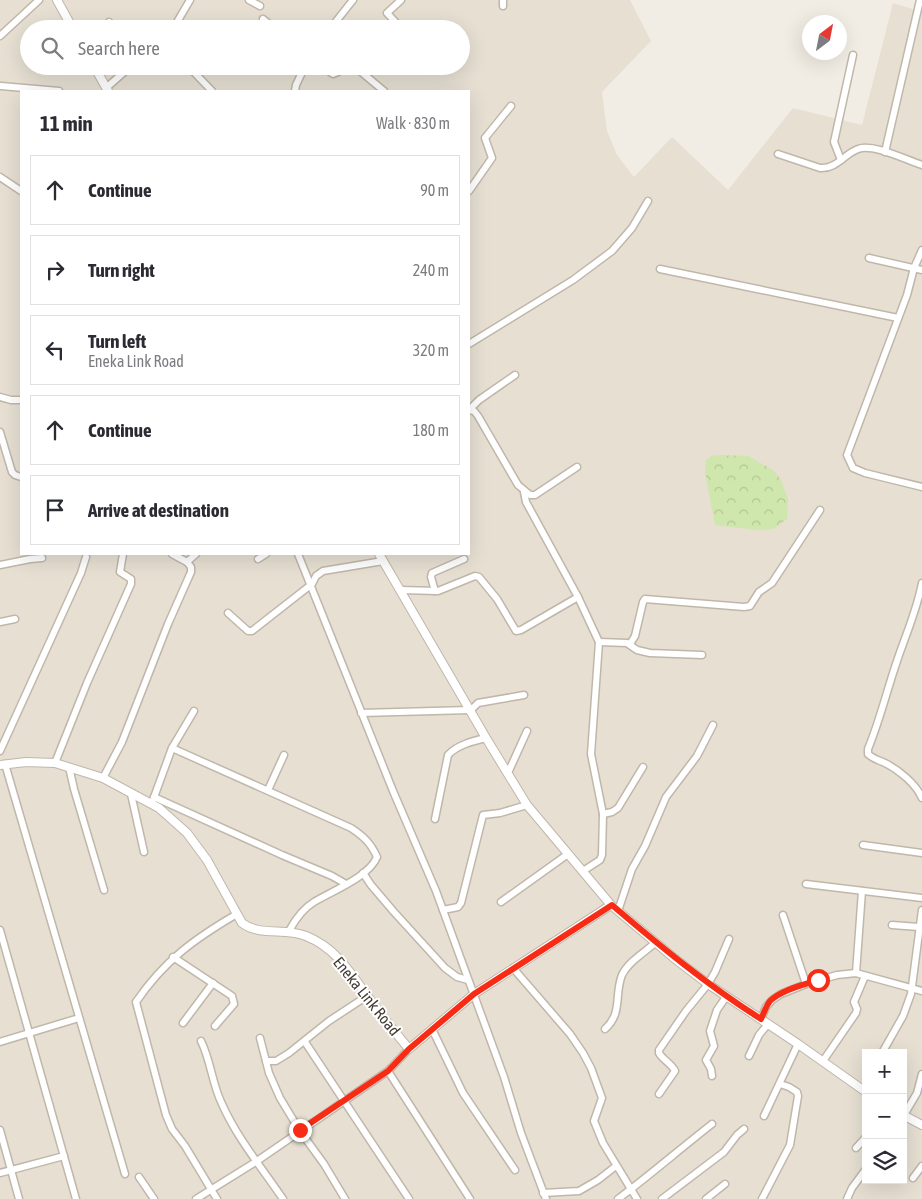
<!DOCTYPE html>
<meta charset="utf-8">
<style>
:root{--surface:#fff;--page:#f2f2f3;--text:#2b2b33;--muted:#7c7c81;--line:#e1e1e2}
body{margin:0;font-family:"Asap Condensed",sans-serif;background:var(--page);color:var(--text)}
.controls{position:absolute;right:15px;bottom:15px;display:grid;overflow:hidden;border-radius:0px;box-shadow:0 5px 20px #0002}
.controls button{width:45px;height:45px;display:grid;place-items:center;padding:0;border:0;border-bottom:1px solid var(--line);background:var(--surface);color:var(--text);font:25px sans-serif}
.compass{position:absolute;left:802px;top:15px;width:45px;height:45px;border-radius:50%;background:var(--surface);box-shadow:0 5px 20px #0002;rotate:32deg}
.stop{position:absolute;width:15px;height:15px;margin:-11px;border:4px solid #f82c15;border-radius:50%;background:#fff}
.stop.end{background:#f82c15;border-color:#fff;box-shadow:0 1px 5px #0008}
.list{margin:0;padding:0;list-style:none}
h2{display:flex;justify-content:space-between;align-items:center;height:65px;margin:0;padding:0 20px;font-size:21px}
h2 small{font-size:16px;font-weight:400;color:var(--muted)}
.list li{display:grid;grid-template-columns:32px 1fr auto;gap:15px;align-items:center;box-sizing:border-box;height:70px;margin:0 10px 10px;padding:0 10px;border:1px solid var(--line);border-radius:0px}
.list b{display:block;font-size:19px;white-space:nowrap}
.list p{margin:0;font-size:16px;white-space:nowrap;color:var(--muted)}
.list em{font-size:16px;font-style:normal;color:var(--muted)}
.icon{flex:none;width:28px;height:28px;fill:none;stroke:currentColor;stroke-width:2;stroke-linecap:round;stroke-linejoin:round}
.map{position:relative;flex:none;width:922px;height:1199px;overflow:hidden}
.search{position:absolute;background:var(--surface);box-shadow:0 5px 20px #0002;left:20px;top:20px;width:450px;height:55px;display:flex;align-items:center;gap:12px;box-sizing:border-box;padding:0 18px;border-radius:28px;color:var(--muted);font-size:19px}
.panel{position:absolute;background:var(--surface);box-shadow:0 5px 20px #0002;left:20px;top:90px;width:450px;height:465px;border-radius:0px}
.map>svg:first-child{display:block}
.residential{fill:#e6dfd2;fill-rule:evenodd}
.forest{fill:url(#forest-crowns)}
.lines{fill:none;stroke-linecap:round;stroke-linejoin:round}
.minor-casing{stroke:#c0b7aa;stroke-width:9}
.tertiary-casing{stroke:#c0b7aa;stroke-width:10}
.minor{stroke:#fff;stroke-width:6}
.tertiary{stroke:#fff;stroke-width:8}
.route{stroke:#f82c15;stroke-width:6}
.labels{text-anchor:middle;stroke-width:4;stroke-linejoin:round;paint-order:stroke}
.street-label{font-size:16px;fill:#443d34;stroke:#fff}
</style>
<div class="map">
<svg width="922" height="1199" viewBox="0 0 922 1199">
<defs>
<pattern id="forest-crowns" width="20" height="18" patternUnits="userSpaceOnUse" patternTransform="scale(1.25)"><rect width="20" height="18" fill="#cfe6ad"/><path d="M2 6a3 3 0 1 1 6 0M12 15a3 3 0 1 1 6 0" fill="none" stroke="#b3c695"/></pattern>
</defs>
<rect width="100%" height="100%" fill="#f2ede4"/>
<!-- residential -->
<path class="residential" d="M0,0h630l21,41 -49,51 5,39 10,24 17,22 38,-40 56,53 65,-82 69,17 31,-122 29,9v1187h-922zM29,29h432v37h-432zM21,91h448v463h-448zM866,1053h37v127h-37z"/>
<!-- forest -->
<polygon class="forest" points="714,455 748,456 773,470 781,480 788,499 787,519 773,529 757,530 715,525 705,472 706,460"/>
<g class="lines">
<defs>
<g id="minor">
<polyline points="249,0 260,6"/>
<polyline points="401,0 387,13 402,29"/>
<polyline points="503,0 503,6"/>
<polyline points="263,19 275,29"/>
<polyline points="109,22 113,29"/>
<polyline points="173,29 190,0"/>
<polyline points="330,29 353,0"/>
<polyline points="0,36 39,0"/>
<polyline points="188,66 212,91"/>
<polyline points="321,66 333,74 338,72 343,66"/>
<polyline points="354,66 384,91"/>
<polyline points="1,86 59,91"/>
<polyline points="106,88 131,66"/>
<polyline points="295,91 296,85 305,66"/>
<polyline points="885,152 920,0"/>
<path d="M778,154l42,14c17,1 24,-14 38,-19 15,-6 48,11 64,16"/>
<polyline points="841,160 834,142 853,55"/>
<polyline points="0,177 21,191"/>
<polyline points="469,191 492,158 485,138 511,106"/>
<polyline points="922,250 914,268 907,295 847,455 853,468 865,473 922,487"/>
<polyline points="869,258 922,270"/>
<polyline points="660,269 898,318"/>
<polyline points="469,344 573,280 612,251 632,228 648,201"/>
<polyline points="0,397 11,400 21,400"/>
<polyline points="469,410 474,411 478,416 518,485 530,495 535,495 577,467"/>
<polyline points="469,410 479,400 515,375"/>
<polyline points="0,432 12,472 15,475 21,477"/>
<polyline points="524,492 526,502 578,597 599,642 591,754 603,814 602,855 600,860 583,871"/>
<polyline points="298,554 393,791 436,891 504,1077 521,1133 546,1199"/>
<polyline points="258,559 266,554"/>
<polyline points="187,562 196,554"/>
<polyline points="0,565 30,559 42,558"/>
<path d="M922,583c-5,27 -16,51 -25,78 -10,29 -17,59 -29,88v5c5,5 11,6 17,9 14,7 31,21 37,35"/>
<polyline points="400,590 438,591 475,576 479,577 497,599 516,631 521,630 578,597"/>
<polyline points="435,591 431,577 432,573 464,559"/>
<polyline points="228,613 248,631 252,631 312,584 316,576 323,571 383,561"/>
<polyline points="0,622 15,619"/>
<polyline points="599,642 627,643 637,650 650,653 702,655"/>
<polyline points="630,644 635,636 643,602 645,599 744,607 750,606 759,592 772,583 820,510"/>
<polyline points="470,711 478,703 524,695"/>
<polyline points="361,713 470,710"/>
<path d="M172,748l179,80c12,8 20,15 26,29 -8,20 -45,34 -63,45 -12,7 -19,18 -25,29"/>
<polyline points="0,751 81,573 86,557"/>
<polyline points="55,763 87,683 131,584 131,579 120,572 123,554"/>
<polyline points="5,764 125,1174"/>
<polyline points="69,767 74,789 104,890"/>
<polyline points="508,773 527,731"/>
<polyline points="103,778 122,742 168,624 191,572 191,567 187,562 172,554"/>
<polyline points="268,790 284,755"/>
<polyline points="131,794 144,852"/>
<polyline points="154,797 282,855 332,876 346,884"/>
<polyline points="153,800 172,748 194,711"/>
<polyline points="603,814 612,812 618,808 643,767"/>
<path d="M435,819l13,-64c9,-10 25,-14 38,-17"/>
<polyline points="863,845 922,853"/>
<polyline points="363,873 371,885 394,912 445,968 457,977 468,980"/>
<polyline points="806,884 922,898"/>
<polyline points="501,902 568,854"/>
<polyline points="443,910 458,907 461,903 483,815 500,813 527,805"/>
<polyline points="618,911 632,869 645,846 666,797 697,756 713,725"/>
<polyline points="783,915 806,984"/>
<polyline points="892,925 919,927"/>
<polyline points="0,930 76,1199"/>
<polyline points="173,957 232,996 234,1004 215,1026"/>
<polyline points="513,968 570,1034 583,1053 591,1068 602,1098 594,1121 603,1143 637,1199"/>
<polyline points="856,973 862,891"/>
<polyline points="761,1019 766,1007 772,1000 781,994 806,984 837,975 856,973 922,991"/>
<polyline points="183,1023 213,983"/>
<polyline points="432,1029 463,1093 515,1170"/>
<path d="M605,1029c18,-16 9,-34 17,-54 6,-13 23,-23 33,-32"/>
<polyline points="260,1038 269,1073 280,1098 300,1131 324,1164 345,1199"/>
<path d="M201,1041c10,20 11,43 21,63 15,34 40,64 61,95"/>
<polyline points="0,1042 79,1018"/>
<polyline points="305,1042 409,1199"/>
<polyline points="882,1053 903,1016 911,994 922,910"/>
<polyline points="749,1056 759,1035 768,1024"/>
<polyline points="266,1061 276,1061 289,1053 329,1021 367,996"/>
<polyline points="823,1061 856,1013 857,1009 854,1002 865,976"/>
<polyline points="388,1071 470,1199"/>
<polyline points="712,1076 711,1069 706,1060 714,1046 710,1031 717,1010 726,997"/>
<path d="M659,1094l16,-23c-3,-7 -12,-11 -16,-18v-3l27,-39 22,-27 7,-12 14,-33"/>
<polyline points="904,1115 917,1093 922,1074"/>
<polyline points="764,1116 798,1044"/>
<polyline points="0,1130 19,1199"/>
<polyline points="856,1148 866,1137"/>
<polyline points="0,1173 64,1156"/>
<polyline points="139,1177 154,1199"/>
<polyline points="913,1178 922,1166"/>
<polyline points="543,1193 579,1191 598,1180 616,1166"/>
<polyline points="196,1199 257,1161 388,1071 409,1049"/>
<path d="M217,1199l-32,-53 -13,-17 -6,-14 -30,-113c28,-41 58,-63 101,-88"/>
<path d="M618,1199c32,-24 62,-50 94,-75"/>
<polyline points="662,1199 724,1152 737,1135 744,1129"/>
<polyline points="706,1199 725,1184"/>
<polyline points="762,1199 790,1145 798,1096 797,1092 789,1087 780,1084"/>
<polyline points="847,1199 852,1188 866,1169"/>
</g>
<g id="tertiary">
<polyline points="57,0 73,29"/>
<polyline points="94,66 108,91"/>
<polyline points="379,554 486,738 527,805 611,905 674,958 708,984 798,1044 866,1092"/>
<path d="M0,765l26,-3 29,1 48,15 56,30 28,25 20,27 35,63c19,14 42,4 64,13 30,12 44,36 62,61 13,18 27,35 41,52l65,-55 137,-89"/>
<polyline points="903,1115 922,1125"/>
</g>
</defs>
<!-- minor casing -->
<use href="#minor" class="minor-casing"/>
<!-- tertiary casing -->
<use href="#tertiary" class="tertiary-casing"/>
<!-- minor -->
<use href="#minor" class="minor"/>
<!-- tertiary -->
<use href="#tertiary" class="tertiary"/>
</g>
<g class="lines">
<!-- route -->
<path class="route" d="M300,1130l88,-59 21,-22 65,-55 138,-89c48,41 95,80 149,114 3,-6 5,-13 9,-18 11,-11 33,-16 48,-21"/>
</g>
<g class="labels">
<!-- street labels -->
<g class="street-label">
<text transform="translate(367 996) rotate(51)" y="6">Eneka Link Road</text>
</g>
</g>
</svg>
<div class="controls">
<button>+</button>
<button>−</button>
<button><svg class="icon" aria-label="layers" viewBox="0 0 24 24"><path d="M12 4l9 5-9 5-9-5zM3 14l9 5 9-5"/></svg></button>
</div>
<svg class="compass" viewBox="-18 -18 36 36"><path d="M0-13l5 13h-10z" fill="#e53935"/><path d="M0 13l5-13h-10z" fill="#7c7c81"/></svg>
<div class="stop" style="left:818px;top:980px"></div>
<div class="stop end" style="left:300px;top:1130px"></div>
<div class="search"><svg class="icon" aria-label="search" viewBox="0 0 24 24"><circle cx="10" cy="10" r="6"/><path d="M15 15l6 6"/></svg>Search here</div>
<section class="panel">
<h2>11 min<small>Walk · 830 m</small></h2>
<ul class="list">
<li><svg class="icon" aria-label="ahead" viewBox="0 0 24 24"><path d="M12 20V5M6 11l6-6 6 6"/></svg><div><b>Continue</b></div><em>90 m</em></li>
<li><svg class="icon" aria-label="right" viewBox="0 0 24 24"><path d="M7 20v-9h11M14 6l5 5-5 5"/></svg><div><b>Turn right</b></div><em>240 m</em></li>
<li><svg class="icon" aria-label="left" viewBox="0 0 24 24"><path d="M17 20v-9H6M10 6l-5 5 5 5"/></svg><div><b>Turn left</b><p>Eneka Link Road</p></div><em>320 m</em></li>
<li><svg class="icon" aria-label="ahead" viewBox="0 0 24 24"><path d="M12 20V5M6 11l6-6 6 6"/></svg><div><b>Continue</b></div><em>180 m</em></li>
<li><svg class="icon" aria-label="arrive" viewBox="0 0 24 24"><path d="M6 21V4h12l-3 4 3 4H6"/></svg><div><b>Arrive at destination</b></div></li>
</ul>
</section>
</div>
